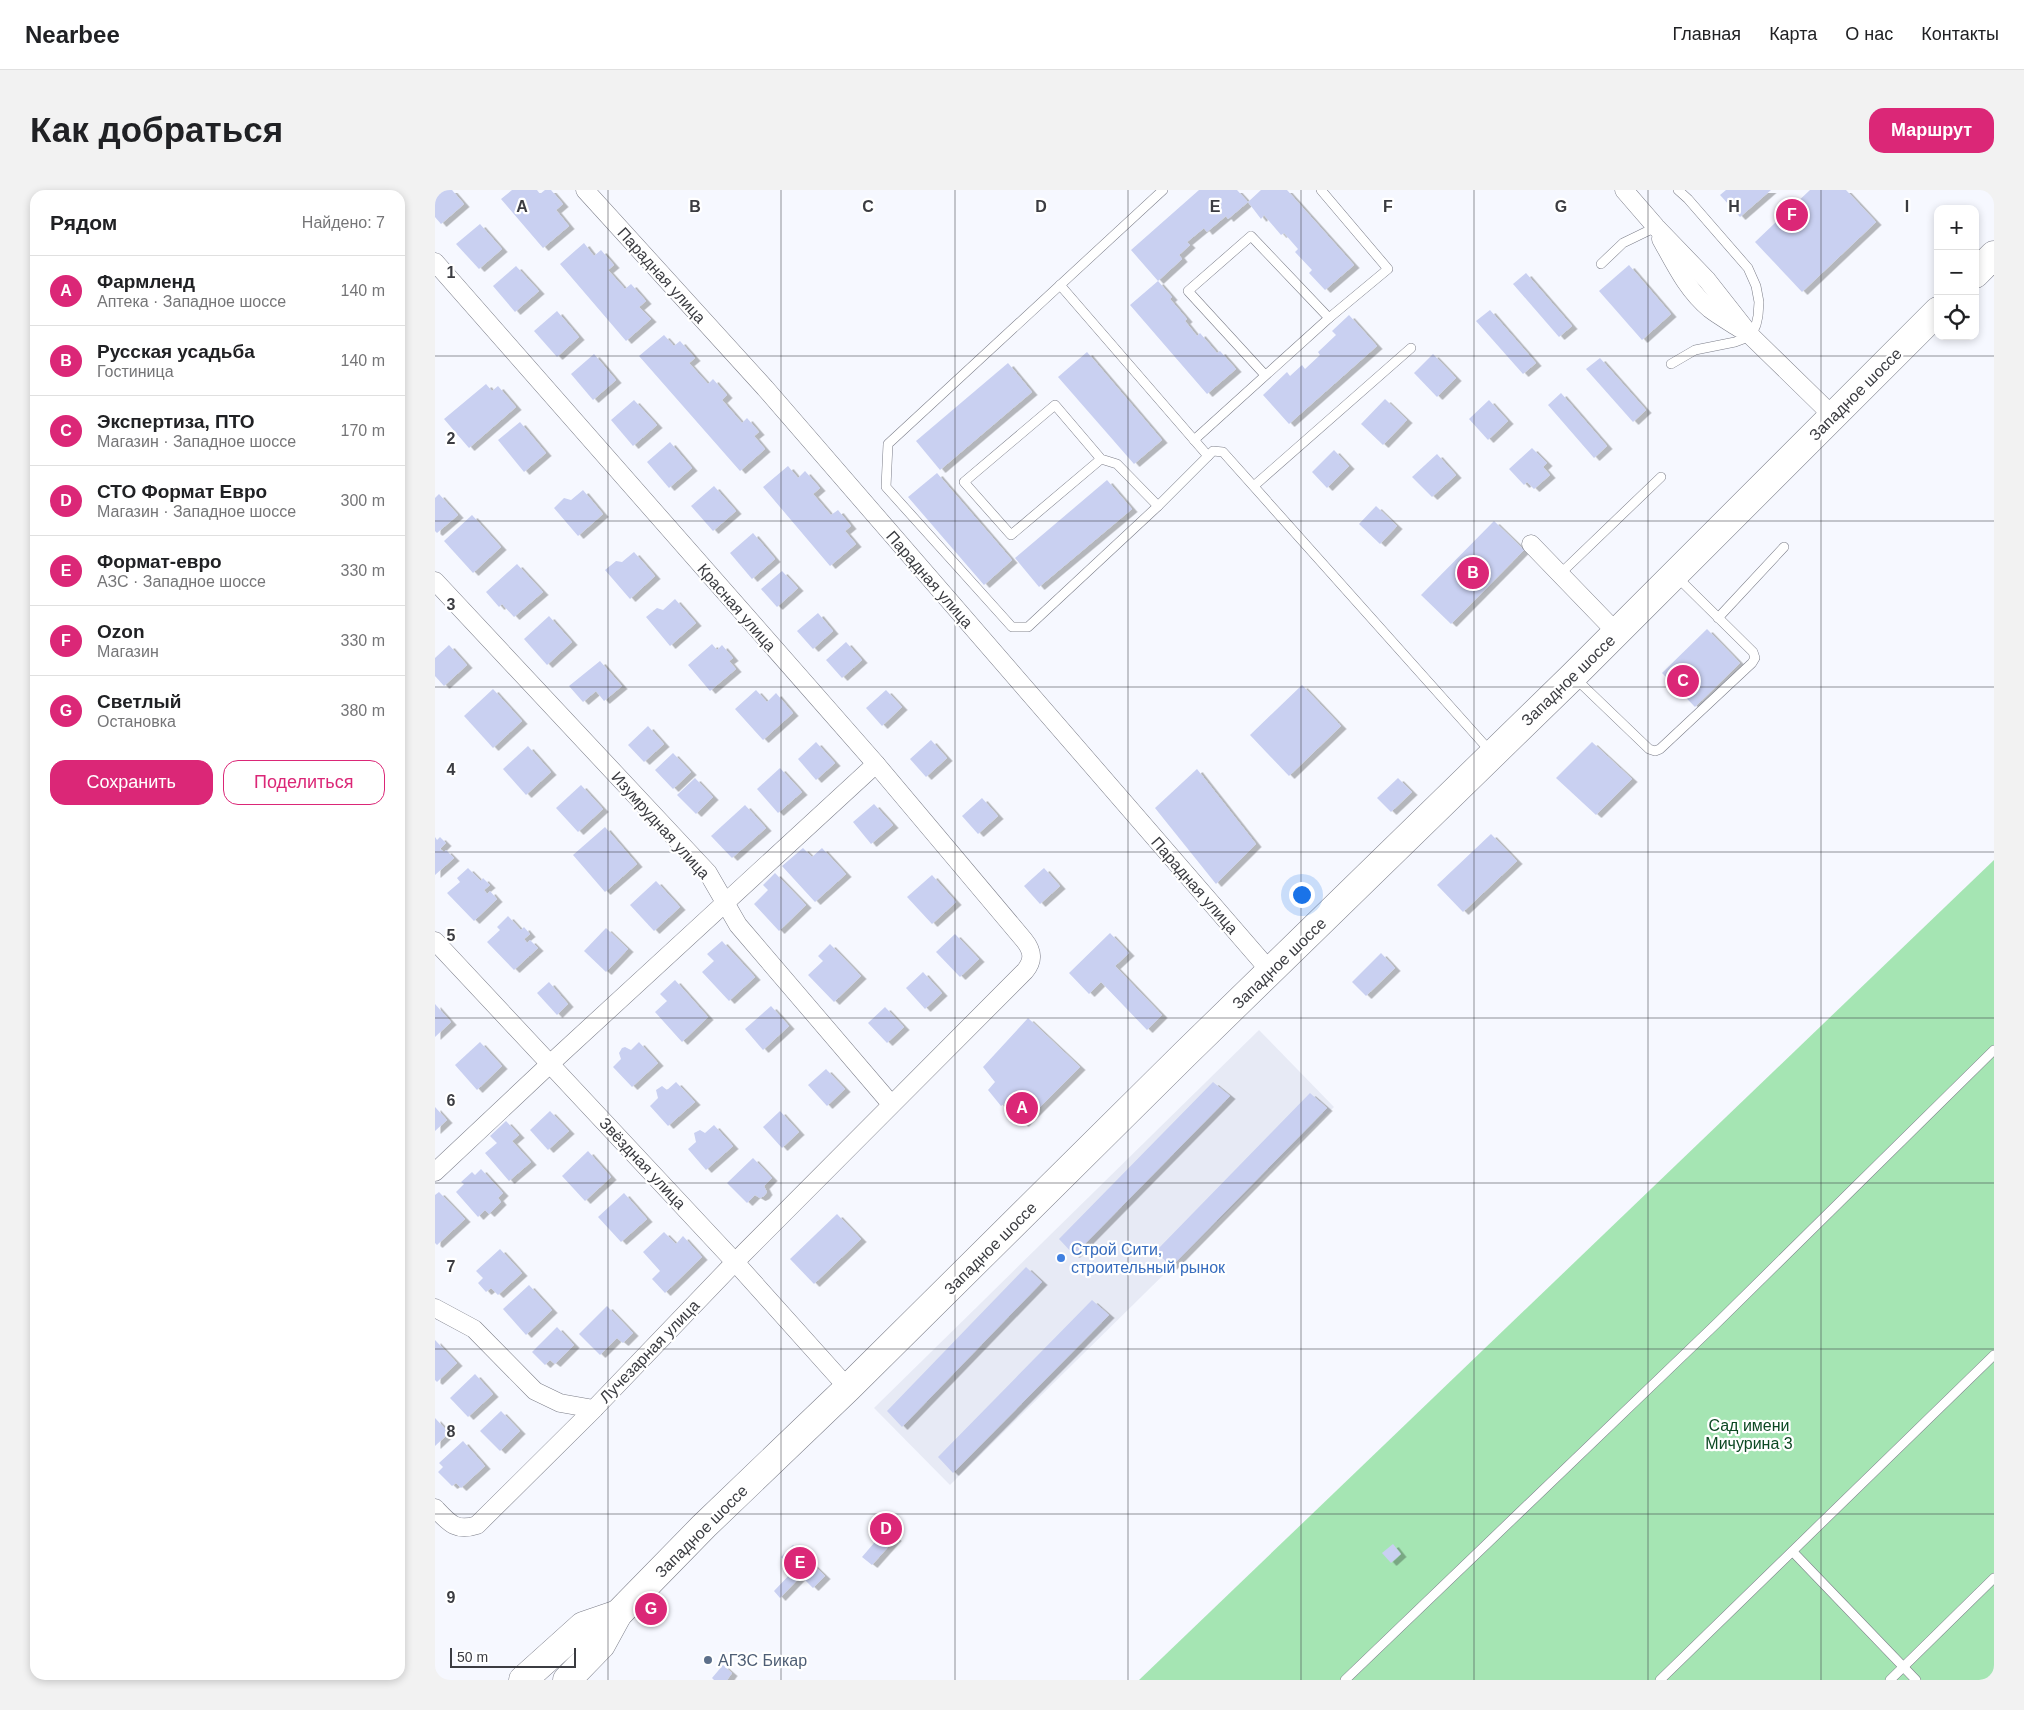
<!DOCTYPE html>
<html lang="ru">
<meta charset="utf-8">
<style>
:root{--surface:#fff;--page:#f2f2f2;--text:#202124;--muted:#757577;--line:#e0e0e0;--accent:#db2777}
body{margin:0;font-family:Helvetica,sans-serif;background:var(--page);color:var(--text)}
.controls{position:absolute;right:15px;top:15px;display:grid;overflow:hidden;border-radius:10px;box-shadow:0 2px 8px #0003}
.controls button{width:45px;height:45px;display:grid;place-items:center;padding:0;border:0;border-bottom:1px solid var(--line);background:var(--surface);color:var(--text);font:25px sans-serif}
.scale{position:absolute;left:15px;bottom:12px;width:126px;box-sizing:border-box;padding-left:5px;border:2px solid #3b3c41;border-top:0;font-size:14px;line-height:18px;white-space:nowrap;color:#3b3c41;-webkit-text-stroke:4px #fff;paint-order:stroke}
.you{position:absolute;left:866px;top:704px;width:18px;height:18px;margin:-12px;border:4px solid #fff;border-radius:50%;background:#1a73e8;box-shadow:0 0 0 8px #1a73e833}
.badge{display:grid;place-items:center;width:32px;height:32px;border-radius:50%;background:var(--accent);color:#fff;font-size:16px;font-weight:700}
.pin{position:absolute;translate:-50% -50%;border:2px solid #fff;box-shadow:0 1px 5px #0006}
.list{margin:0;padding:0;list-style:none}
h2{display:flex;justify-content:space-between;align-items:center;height:65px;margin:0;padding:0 20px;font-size:21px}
h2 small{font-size:16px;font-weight:400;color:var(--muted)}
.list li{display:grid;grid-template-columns:32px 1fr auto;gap:15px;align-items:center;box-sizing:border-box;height:70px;padding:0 20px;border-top:1px solid var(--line)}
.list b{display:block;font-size:19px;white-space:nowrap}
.list p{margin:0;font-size:16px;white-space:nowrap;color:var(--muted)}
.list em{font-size:16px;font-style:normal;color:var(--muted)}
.actions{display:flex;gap:10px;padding:15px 20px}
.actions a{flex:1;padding:11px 0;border:1px solid var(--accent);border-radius:15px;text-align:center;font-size:18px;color:var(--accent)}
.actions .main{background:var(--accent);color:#fff}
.icon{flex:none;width:28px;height:28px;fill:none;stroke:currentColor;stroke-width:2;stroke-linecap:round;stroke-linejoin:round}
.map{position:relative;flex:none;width:1559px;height:1490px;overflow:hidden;border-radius:15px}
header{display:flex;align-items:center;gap:30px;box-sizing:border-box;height:70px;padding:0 25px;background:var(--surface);border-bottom:1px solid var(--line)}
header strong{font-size:24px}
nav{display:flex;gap:28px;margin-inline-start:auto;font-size:18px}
.intro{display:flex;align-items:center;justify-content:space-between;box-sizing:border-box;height:120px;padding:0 30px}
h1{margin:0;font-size:35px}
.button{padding:12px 22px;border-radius:15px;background:var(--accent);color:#fff;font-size:18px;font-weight:700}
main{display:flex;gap:30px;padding:0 30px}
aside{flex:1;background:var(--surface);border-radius:15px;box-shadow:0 2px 8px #0003}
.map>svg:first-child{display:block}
.built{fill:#e7eaf5}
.green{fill:#a5e5b3}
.building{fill:#c9d0f1;filter:url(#shadow)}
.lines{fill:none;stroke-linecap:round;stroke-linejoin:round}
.lane-casing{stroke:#7c7e89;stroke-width:10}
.street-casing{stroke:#7c7e89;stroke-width:19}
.primary-casing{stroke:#7c7e89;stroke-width:29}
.lane{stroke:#fff;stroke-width:9}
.street{stroke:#fff;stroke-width:18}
.primary{stroke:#fff;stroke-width:28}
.grid{fill:none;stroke:#3b3c41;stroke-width:1;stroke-opacity:0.55}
.shop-dot{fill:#3f7fe0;stroke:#fff;stroke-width:2}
.service-dot{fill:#5c6f8a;stroke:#fff;stroke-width:2}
.labels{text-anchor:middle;stroke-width:4.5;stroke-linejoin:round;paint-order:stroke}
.street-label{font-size:16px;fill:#3b3c41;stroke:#fff}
.shop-label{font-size:16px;fill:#366cbe;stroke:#fff;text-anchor:start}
.park-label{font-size:16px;fill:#0b4822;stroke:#fff}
.service-label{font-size:16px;fill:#4e5e75;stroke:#fff;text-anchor:start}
.grid-label{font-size:16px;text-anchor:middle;font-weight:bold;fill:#3b3c41;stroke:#fff;stroke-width:4.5;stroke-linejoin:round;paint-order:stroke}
</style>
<header>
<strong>Nearbee</strong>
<nav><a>Главная</a><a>Карта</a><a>О нас</a><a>Контакты</a></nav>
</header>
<div class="intro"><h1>Как добраться</h1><a class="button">Маршрут</a></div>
<main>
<aside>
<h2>Рядом<small>Найдено: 7</small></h2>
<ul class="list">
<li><span class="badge">A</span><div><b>Фармленд</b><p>Аптека · Западное шоссе</p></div><em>140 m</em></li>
<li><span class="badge">B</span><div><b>Русская усадьба</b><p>Гостиница</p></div><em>140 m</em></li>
<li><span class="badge">C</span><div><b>Экспертиза, ПТО</b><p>Магазин · Западное шоссе</p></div><em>170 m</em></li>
<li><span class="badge">D</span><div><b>СТО Формат Евро</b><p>Магазин · Западное шоссе</p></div><em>300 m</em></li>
<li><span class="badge">E</span><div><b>Формат-евро</b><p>АЗС · Западное шоссе</p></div><em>330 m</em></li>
<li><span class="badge">F</span><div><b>Ozon</b><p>Магазин</p></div><em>330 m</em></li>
<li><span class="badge">G</span><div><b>Светлый</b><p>Остановка</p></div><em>380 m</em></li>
</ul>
<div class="actions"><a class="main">Сохранить</a><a>Поделиться</a></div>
</aside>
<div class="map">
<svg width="1559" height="1490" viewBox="0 0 1559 1490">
<defs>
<filter id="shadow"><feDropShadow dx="5.5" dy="3" stdDeviation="0" flood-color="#0004"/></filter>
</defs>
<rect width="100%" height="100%" fill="#f6f8ff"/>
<!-- built -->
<polygon class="built" points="824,840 899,917 515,1295 439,1218"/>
<!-- green -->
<polygon class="green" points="1559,670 1559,1490 704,1490"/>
<!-- building -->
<g class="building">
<polygon points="0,0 17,0 29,14 6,34 0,27"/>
<polygon points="77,0 102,0 105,4 110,0 116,0 128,14 121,20 134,36 108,58 66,9"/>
<polygon points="764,0 802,0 813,12 793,29 791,26 772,42 769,38 752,52 755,55 744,65 747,69 723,91 696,60"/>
<polygon points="826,0 852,0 919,75 890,100 874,83 877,80 860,62 863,59 849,43 846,45 829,25 826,29 813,12"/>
<polygon points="1291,0 1336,0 1305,27 1285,5"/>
<polygon points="1375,0 1411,0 1441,32 1367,102 1320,52"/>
<polygon points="45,34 67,59 44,79 21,54"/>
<polygon points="149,53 159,66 166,60 179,75 173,80 190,99 196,94 211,111 204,117 216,129 191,151 125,74"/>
<polygon points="1194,75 1236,124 1207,150 1164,101"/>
<polygon points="81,76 104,101 80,122 58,96"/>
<polygon points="1091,83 1137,136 1124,147 1078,94"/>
<polygon points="723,91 737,107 735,109 752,129 750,131 762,146 765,143 782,163 785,161 801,179 772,204 695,115"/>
<polygon points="1055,120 1101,173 1088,184 1041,131"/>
<polygon points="122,121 144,147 122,167 99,141"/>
<polygon points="914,125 942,156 854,234 828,205 852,182 855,186 867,175 870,179 885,165 883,162 901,145 897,141"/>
<polygon points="229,145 239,156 245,151 260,168 254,173 273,194 278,189 292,205 287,210 307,233 312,228 324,242 319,246 330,259 305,281 204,166"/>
<polygon points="652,162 727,250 699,274 623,187"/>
<polygon points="159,164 181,190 158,210 136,184"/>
<polygon points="998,164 1021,188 1002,207 979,183"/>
<polygon points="1165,168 1211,220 1198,232 1151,179"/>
<polygon points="573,173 597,202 505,280 481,251"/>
<polygon points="51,194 57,201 63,196 81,217 34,258 9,229"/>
<polygon points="1126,203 1172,256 1159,268 1113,215"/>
<polygon points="950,209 972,230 948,255 926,234"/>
<polygon points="199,210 222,235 198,256 176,230"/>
<polygon points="1054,210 1073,231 1053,250 1034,229"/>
<polygon points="85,232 111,263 89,282 63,250"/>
<polygon points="235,252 257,278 234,298 212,272"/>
<polygon points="1097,258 1112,273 1108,277 1115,285 1099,299 1092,292 1089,295 1074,279"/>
<polygon points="899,260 914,276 892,298 877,282"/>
<polygon points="1002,264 1021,285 997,307 977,287"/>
<polygon points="353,276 363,288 370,281 385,298 378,304 396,325 403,320 416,336 410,341 421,354 395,376 328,297"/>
<polygon points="502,283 577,370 549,395 473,307"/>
<polygon points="672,290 697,319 604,397 580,368"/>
<polygon points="279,296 301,321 278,341 256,316"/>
<polygon points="148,300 168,324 143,346 119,318 129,308 136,310"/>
<polygon points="4,304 23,325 2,343 0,341 0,308"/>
<polygon points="941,316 962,336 945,354 924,334"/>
<polygon points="37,325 66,357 38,383 9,351"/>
<polygon points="1059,331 1089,360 1016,434 986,405"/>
<polygon points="318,343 340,369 317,389 295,363"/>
<polygon points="199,362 220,386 195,409 170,380 181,371 187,372"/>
<polygon points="82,374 108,402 79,427 67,414 64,417 51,402"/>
<polygon points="347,381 363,398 342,417 326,399"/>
<polygon points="240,409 261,433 235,456 211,427 222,418 228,420"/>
<polygon points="383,423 398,441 378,459 362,441"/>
<polygon points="114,426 137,452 112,475 89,449"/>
<polygon points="1272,439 1305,473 1260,517 1227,483"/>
<polygon points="411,452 427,470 407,488 391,470"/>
<polygon points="277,454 282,460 287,455 298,468 294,471 301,479 275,501 253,475"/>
<polygon points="14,455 32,475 9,496 0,486 0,468"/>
<polygon points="165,471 187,496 169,511 161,501 148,512 134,496"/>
<polygon points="867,495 906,536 854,586 815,545"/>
<polygon points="58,499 87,531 58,558 29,526"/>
<polygon points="321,500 332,512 341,503 358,523 328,550 300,519"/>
<polygon points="451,500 467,517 447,536 431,518"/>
<polygon points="213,536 229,554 209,572 193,555"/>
<polygon points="496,550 512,568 491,587 475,569"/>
<polygon points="381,552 400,573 381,590 363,569"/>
<polygon points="1157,552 1197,589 1161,625 1121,588"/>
<polygon points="93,556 116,582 91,605 68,579"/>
<polygon points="238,563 256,582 238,599 220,580"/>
<polygon points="345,578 367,602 343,623 322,599"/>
<polygon points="762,579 821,654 781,694 720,618"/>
<polygon points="260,588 278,607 261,624 242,605"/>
<polygon points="963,588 977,602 956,622 942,608"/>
<polygon points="146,595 168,619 143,642 121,618"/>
<polygon points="547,608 563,626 543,644 527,626"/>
<polygon points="439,614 458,635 436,654 418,632"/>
<polygon points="310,615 331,638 297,668 276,646"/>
<polygon points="170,637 202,674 170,702 138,665"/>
<polygon points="1056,644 1082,671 1028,722 1002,695"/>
<polygon points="0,647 2,650 5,647 11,653 5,659 9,662 11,660 19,668 0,685"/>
<polygon points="368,658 377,667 387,658 411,684 380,712 347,676"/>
<polygon points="33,678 46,691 48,688 55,695 49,700 52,704 55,701 62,709 39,731 12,703 25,692 22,688"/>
<polygon points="609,678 625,696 605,714 589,696"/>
<polygon points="340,683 371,715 344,741 319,714 333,700 328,695"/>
<polygon points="497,685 521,712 497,734 472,707"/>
<polygon points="221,691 245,717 219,741 195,715"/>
<polygon points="73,726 86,740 89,737 95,744 89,749 92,753 95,750 103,758 79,780 52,752 65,740 62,737"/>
<polygon points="171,738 193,759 171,782 149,761"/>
<polygon points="675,743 694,763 680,776 727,825 712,840 666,792 654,804 634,783"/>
<polygon points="520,744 544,769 525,787 501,762"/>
<polygon points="287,751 320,787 294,811 267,782 279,771 272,764"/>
<polygon points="395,754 426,786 399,812 373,785 388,771 383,766"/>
<polygon points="946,763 960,778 931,806 917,792"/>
<polygon points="488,782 507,803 490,819 471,798"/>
<polygon points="240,790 273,827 247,852 220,822 232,811 225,804"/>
<polygon points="114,792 133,814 122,825 102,803"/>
<polygon points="0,814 16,832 0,847"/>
<polygon points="336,816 354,836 328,860 310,839"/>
<polygon points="450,817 469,837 452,853 433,833"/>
<polygon points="593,828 645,877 588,934 569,914 566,916 553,900 560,892 548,877"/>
<polygon points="45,852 67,876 42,900 20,875"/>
<polygon points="204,852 223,873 197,897 178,877 186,869 184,863 187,858 190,857 196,860"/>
<polygon points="391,879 410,899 392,916 373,895"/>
<polygon points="241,892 260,912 233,936 215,916 223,908 221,900 227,896 232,900"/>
<polygon points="778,892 795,906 639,1065 624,1049"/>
<polygon points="875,903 892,918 736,1077 721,1061"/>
<polygon points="0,917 12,930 0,941"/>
<polygon points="115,921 134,941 113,960 95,940"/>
<polygon points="345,921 364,942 347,958 328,937"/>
<polygon points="71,931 84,945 77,951 96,972 74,991 50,963 62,953 55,946"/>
<polygon points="279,935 298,956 271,980 253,959 261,952 259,943 265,940 270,943"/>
<polygon points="153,961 176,987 150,1011 127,986"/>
<polygon points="318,968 337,988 329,996 332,1002 329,1006 325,1008 320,1005 312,1013 292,993"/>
<polygon points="46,979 68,1003 63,1008 66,1012 54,1024 50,1020 43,1027 21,1002 29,994 26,992 37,982 40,985"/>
<polygon points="4,1002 30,1029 2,1055 0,1053 0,1005"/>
<polygon points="189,1003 212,1029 186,1052 163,1027"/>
<polygon points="402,1024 426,1049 379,1094 355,1069"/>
<polygon points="229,1042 241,1054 248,1046 267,1067 230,1103 217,1089 225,1081 208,1062"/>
<polygon points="65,1059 87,1083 63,1105 56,1098 51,1102 43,1093 48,1088 41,1081"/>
<polygon points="591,1077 607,1092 467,1237 452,1221"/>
<polygon points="94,1095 117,1120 91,1145 68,1119"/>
<polygon points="657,1110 674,1125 518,1283 503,1267"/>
<polygon points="172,1116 198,1143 188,1153 182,1148 165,1165 144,1144"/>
<polygon points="122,1137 139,1155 120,1174 115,1170 110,1175 97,1162"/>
<polygon points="0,1150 22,1173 2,1192 0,1190"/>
<polygon points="40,1184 58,1204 33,1227 15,1208"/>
<polygon points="66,1221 85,1241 65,1261 45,1241"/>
<polygon points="0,1228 14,1243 0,1256"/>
<polygon points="28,1251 50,1276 26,1298 21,1293 17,1296 3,1282 8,1277 4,1273"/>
<polygon points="451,1339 461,1348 437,1375 427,1367"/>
<polygon points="958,1354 966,1364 956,1373 947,1363"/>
<polygon points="358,1355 390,1386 378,1398 366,1386 345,1408 339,1401 359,1380 346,1367"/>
<polygon points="288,1475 297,1483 292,1490 279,1490 277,1488"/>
</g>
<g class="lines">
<defs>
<g id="lane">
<polyline points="728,0 453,254 451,297 577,437 593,437 723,316 778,261 788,262 1055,561"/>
<polyline points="886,0 953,79 894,128"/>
<polyline points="1166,74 1188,53 1221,37"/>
<polyline points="625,95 773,266"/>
<polyline points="1236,174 1260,160 1300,152 1316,146 1321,135 1323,126 1324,112 1321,96 1313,78 1253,9 1243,0"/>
<polyline points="759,250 894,128 816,46 753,101 830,185"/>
<polyline points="666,269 576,345 529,292 620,215 666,269 682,274 723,316"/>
<polyline points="820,295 976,158"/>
<polyline points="1125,384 1226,287"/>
<polyline points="1283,428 1349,357"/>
<polyline points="1140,488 1214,559 1220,561 1225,559 1317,473 1320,468 1318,462 1242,387"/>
<polyline points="1358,1362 1481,1490"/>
<polyline points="910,1490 1282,1133 1559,860"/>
<polyline points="1225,1490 1559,1165"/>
<polyline points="1455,1490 1559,1388"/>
</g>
<g id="street">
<polyline points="150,0 330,198 836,782"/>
<polyline points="1189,0 1221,37 1272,90 1316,146 1398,226"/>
<path d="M1226,49c14,25 26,51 49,70 9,7 20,13 29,19"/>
<path d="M0,72l441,502 148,176c9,11 10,20 1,31l-290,291 -141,147 -34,-6 -25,-12 -61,-62 -39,-21"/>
<polyline points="1096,354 1181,442"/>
<polyline points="0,391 273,683 303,735 456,914"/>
<polyline points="0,751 300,1072 413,1198"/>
<polyline points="0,982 116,873 441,574"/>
<path d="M0,1318c14,15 21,24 42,17l117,-116"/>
</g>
<g id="primary">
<polyline points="1540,84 1559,65"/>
<polyline points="88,1490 148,1436 183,1424"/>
<polyline points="132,1490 166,1455 183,1424 269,1336 413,1198 750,864 1138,486 1503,121"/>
</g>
</defs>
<!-- lane casing -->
<use href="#lane" class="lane-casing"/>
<!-- street casing -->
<use href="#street" class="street-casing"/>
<!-- primary casing -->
<use href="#primary" class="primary-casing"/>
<!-- lane -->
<use href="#lane" class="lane"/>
<!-- street -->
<use href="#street" class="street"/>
<!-- primary -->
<use href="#primary" class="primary"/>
</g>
<!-- grid -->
<path class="grid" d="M173,0v1490M346,0v1490M520,0v1490M693,0v1490M866,0v1490M1039,0v1490M1213,0v1490M1386,0v1490M0,166h1559M0,331h1559M0,497h1559M0,662h1559M0,828h1559M0,993h1559M0,1159h1559M0,1324h1559"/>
<!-- markers -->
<circle class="shop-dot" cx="626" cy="1068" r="5"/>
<circle class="service-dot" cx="273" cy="1470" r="5"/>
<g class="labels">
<!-- street labels -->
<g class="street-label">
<text transform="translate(227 85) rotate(48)" y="6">Парадная улица</text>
<text transform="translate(1420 204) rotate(-45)" y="6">Западное шоссе</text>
<text transform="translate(495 389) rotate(49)" y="6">Парадная улица</text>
<text transform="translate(302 417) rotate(49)" y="6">Красная улица</text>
<text transform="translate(1133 490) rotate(-44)" y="6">Западное шоссе</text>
<text transform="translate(226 635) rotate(48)" y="6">Изумрудная улица</text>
<text transform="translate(760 695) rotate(49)" y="6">Парадная улица</text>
<text transform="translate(844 773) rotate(-44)" y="6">Западное шоссе</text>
<text transform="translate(208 973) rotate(47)" y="6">Звёздная улица</text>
<text transform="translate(555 1058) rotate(-45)" y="6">Западное шоссе</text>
<text transform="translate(214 1161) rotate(-46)" y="6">Лучезарная улица</text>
<text transform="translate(266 1341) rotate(-45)" y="6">Западное шоссе</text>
</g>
<!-- shop labels -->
<g class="shop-label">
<text x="636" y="1065">Строй Сити,<tspan x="636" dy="18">строительный рынок</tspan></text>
</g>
<!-- park labels -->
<g class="park-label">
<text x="1314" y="1241">Сад имени<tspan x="1314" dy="18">Мичурина 3</tspan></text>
</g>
<!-- service labels -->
<g class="service-label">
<text x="283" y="1476">АГЗС Бикар</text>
</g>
</g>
<g class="grid-label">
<text x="87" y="22">A</text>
<text x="260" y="22">B</text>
<text x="433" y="22">C</text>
<text x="606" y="22">D</text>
<text x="780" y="22">E</text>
<text x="953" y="22">F</text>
<text x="1126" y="22">G</text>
<text x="1299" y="22">H</text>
<text x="1472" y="22">I</text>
<text x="16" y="88">1</text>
<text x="16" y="254">2</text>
<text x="16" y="420">3</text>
<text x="16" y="585">4</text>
<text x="16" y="751">5</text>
<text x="16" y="916">6</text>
<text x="16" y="1082">7</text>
<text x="16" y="1247">8</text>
<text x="16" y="1413">9</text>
</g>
</svg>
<div class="controls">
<button>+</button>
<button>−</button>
<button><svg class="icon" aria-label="locate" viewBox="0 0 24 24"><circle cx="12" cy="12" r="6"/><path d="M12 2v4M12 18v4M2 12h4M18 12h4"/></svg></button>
</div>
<div class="scale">50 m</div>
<div class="you"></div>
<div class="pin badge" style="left:587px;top:918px">A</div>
<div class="pin badge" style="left:1038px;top:383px">B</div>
<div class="pin badge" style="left:1248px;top:491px">C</div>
<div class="pin badge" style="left:451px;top:1339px">D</div>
<div class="pin badge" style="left:365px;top:1373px">E</div>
<div class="pin badge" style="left:1357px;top:25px">F</div>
<div class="pin badge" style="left:216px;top:1419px">G</div>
</div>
</main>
